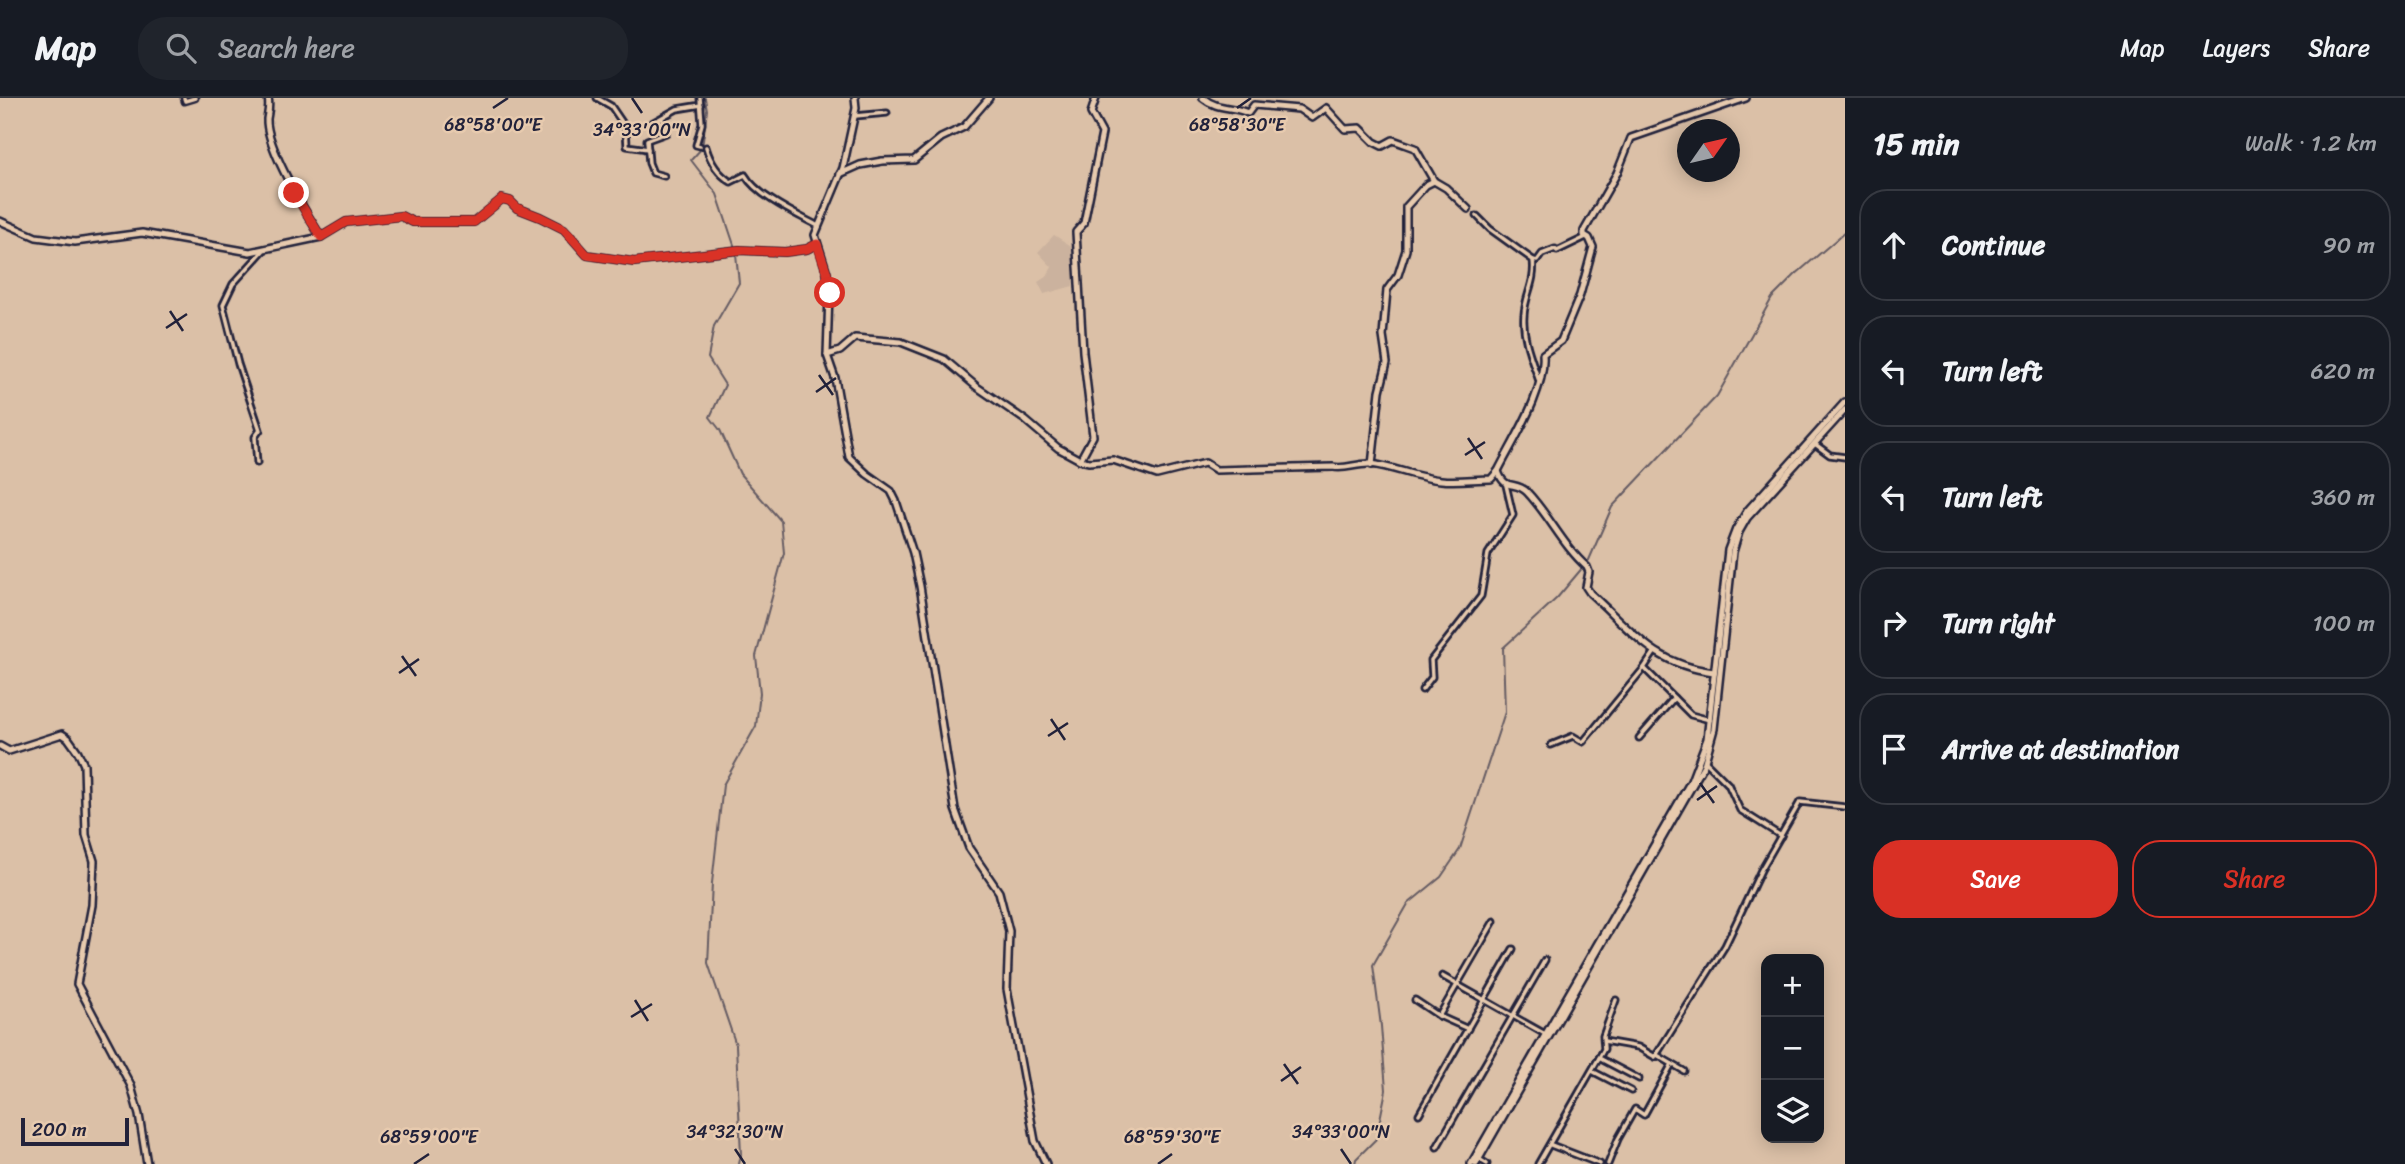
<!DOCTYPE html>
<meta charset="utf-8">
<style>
:root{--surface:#171b24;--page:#20242c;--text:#f1f3f6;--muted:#9ea1a6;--line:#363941;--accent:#d93025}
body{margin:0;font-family:Sriracha,sans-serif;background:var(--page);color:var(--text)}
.controls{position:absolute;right:21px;bottom:21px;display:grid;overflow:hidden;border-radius:14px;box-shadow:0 4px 18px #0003}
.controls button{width:63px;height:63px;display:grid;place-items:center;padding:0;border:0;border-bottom:2px solid var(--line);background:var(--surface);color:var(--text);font:35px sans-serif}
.compass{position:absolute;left:1677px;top:21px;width:63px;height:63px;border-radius:50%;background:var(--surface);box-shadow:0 4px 18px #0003;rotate:56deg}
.scale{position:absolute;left:21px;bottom:18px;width:108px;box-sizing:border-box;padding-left:7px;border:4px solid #22223b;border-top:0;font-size:19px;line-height:24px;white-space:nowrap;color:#22223b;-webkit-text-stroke:5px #e7caae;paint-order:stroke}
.stop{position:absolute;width:21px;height:21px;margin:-16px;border:5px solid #d93025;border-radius:50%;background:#fff}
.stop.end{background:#d93025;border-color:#fff;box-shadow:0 2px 7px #0008}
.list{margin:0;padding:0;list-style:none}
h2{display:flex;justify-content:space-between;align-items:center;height:91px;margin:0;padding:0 28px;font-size:30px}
h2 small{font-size:23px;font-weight:400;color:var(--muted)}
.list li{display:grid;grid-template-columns:46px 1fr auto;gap:21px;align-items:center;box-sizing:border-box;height:112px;margin:0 14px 14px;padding:0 14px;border:2px solid var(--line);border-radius:28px}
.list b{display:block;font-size:26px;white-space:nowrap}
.list em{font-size:23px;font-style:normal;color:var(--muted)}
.actions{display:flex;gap:14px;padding:21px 28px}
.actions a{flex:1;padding:16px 0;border:2px solid var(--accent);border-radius:28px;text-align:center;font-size:24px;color:var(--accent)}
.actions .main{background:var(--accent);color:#fff}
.icon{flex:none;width:38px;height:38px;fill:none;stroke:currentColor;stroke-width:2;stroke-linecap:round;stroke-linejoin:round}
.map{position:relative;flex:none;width:1845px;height:1066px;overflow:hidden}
header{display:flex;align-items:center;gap:42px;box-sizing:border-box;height:98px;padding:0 35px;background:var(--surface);border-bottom:2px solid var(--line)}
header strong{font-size:33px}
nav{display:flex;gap:38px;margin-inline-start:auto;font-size:24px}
.search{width:490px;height:63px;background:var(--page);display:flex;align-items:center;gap:18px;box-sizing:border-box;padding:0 24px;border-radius:28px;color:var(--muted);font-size:26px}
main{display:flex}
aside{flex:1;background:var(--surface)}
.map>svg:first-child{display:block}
.built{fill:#cbb29e}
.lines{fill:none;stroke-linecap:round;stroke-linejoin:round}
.stream{stroke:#655b63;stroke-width:2}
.street-casing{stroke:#22223b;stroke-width:9}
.secondary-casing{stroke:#22223b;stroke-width:10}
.street{stroke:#e7caae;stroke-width:3.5}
.secondary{stroke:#e7caae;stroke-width:5}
.route{stroke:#d93025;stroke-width:9}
.ticks{fill:none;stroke:#22223b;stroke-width:2.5}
.ticks-label{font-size:18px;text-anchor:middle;fill:#22223b;stroke:#e7caae;stroke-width:5;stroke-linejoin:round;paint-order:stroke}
</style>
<header>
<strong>Map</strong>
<div class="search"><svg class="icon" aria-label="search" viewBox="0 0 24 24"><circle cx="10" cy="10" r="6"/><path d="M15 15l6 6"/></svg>Search here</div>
<nav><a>Map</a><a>Layers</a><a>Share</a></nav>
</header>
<main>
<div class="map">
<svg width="1845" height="1066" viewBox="0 0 1845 1066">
<rect width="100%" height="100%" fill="#dbc0a7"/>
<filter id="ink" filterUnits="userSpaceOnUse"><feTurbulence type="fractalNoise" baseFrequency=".0143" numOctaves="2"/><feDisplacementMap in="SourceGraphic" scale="14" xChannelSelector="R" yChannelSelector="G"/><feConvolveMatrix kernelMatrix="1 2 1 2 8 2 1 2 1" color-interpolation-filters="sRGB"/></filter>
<g filter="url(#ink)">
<!-- built -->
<polygon class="built" points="1054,137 1073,149 1073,188 1044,196 1038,184 1047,178 1052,169 1038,154"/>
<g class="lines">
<!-- stream -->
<g class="stream">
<polyline points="705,0 707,12 702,50 691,62 717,96 735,150"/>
<polyline points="736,156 739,185 714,228 708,260 725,287 710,319 720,332 740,376 781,423 784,455 756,558 760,595 756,628 723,687 712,785 708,865 736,947 741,1057 739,1066"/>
<polyline points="1355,1066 1356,1061 1376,1041 1386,992 1381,928 1373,867 1408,806 1441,779 1460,751 1505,614 1503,550 1557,500 1589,462 1612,409 1717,298 1772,200 1795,177 1845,134"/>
</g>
<defs>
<g id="street">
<polyline points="184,0 185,3 195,0"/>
<polyline points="597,0 611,8 626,30 627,48 648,51"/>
<polyline points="700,0 702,26 696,47 700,48"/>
<polyline points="855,18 887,15"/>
<polyline points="662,21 666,35 647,42 649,65 653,75 664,78"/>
<polyline points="650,26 677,11 701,7"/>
<path d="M706,49c4,14 12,27 25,35l14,-7c12,21 51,39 73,51"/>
<path d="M1477,118l13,13 43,31c3,22 -8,35 -9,55 -2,23 8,45 15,66"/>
<polyline points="1533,162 1537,163 1542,156 1555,151 1557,153 1586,139"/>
<polyline points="1815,346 1830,357 1845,359"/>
<polyline points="257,365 255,339 260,332 238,266 223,207 233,186 263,153"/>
<polyline points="1644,570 1691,617 1710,622"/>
<polyline points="1422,592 1432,579 1431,562 1481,498 1488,456 1513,417 1506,387"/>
<polyline points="1639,640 1674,600"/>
<polyline points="1551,647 1573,638 1583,644 1644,570 1654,555"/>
<polyline points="1705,663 1728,686 1740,712 1781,738"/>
<polyline points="1442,878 1545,936"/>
<polyline points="1415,902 1439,918 1468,931"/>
<polyline points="1439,918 1494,823"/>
<polyline points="1604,943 1638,949 1655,959 1725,848 1761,772 1800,704 1845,709"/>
<polyline points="1657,957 1684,973"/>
<polyline points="1599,960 1639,981"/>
<polyline points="1592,973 1631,993"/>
<polyline points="1419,1016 1513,851"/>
<polyline points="1551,1047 1600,1066"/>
<polyline points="1437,1049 1545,862"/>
<polyline points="1479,1061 1487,1066"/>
<polyline points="1538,1066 1604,951 1603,938 1616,902"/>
<polyline points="1608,1066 1618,1041 1635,1011 1644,1017 1672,966"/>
</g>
<g id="secondary">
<path d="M268,0c2,8 0,14 -1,21 -1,28 39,94 54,118"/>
<polyline points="855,0 856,10 843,70 815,137 827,175 829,195 827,257 835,280 849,359 867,376 891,393 896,403 913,455 920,488 955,711 969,750 999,794 1009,833 1007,891 1035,1043 1046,1066"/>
<path d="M1203,0c14,12 30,8 45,15l6,-8 45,4 13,9 14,-10 19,21 15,-1 14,14 8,4 11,-6 22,8 19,33 12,7 22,21"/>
<polyline points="840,76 860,67 882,63 914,62 941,40 964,29 989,0"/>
<polyline points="0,123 36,139 75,144 142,135 250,154 321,139 346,124 401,118 413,124 474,124 502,101 510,103 517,110 540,119 564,131 587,157 634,164 739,152 785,154 807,151 817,146"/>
<path d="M827,257l13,-4 15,-13 46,4 43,17 33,28 48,33 33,28 22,12 9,2 24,-2 44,15 48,-12 11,7 117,-3c12,3 24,-4 38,-3 23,3 47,14 70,16 16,2 34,-1 50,-1l7,-8"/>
<polyline points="1080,362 1093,338 1083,254 1076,134 1084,125 1102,35 1091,15 1096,0"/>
<polyline points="1372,367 1380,293 1387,265 1383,238 1387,192 1398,177 1406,152 1406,109 1426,87 1434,83"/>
<path d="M1714,574c-60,-7 -82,-41 -124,-79l-4,-6 3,-15 -2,-5c-24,-21 -38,-52 -60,-75 -12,-12 -22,0 -29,-21 16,-32 48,-80 45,-117l18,-13 19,-46 13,-48 -4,-9 -5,-3v-4l33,-58 14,-35 115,-40"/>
<polyline points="0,648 9,653 62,636 68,640 78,654 84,667 86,737 94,763 92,807 77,886 131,988 139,1017 147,1066"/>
<polyline points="1471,1066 1691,683 1707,641 1728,452 1736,431 1747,413 1845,304"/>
<polyline points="1476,1066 1704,667 1714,631 1733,454 1739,434 1747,420 1845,312"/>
</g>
</defs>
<!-- street casing -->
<use href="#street" class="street-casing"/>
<!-- secondary casing -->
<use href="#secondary" class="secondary-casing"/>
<!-- street -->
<use href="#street" class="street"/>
<!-- secondary -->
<use href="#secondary" class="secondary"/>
</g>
</g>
<g class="lines" filter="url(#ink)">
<!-- route -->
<polyline class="route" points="294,95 321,139 346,124 401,118 413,124 474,124 502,101 510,103 517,110 540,119 564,131 587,157 634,164 739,152 785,154 807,151 817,146 827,175 830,195"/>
</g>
<!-- ticks -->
<path class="ticks" d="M632,0l10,15M493,10l15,-10M1237,10l14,-10M170,213l13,20M166,230l21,-14M819,277l14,20M816,294l20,-14M1468,340l14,21M1465,357l20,-13M402,558l14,20M399,575l20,-14M1051,621l14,21M1048,638l20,-13M1700,685l14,20M1697,702l20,-14M635,902l13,21M631,919l21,-13M1284,966l14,20M1281,983l20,-14M735,1051l10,15M1341,1051l10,15M414,1066l15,-10M1158,1066l14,-10"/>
<g class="ticks-label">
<text x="493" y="33">68°58'00"E</text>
<text x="1237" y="33">68°58'30"E</text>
<text x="642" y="38">34°33'00"N</text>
<text x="735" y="1040">34°32'30"N</text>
<text x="1341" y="1040">34°33'00"N</text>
<text x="429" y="1045">68°59'00"E</text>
<text x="1172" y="1045">68°59'30"E</text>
</g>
</svg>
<div class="controls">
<button>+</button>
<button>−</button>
<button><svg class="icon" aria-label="layers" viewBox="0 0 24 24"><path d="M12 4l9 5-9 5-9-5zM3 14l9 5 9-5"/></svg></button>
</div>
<svg class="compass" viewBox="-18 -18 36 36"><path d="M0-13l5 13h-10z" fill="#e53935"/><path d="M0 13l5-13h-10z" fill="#9ea1a6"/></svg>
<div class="scale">200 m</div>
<div class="stop" style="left:830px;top:195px"></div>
<div class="stop end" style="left:294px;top:95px"></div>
</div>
<aside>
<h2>15 min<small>Walk · 1.2 km</small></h2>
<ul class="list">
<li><svg class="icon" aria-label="ahead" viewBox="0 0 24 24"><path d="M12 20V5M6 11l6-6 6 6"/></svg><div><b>Continue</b></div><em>90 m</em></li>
<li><svg class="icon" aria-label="left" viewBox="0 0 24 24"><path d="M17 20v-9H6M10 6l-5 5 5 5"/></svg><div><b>Turn left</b></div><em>620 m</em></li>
<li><svg class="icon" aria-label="left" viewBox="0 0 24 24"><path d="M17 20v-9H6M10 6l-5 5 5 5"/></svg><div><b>Turn left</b></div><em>360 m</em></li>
<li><svg class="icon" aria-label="right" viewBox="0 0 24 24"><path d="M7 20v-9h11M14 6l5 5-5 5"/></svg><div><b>Turn right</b></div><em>100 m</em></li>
<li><svg class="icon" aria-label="arrive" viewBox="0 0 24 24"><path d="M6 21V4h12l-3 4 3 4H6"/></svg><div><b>Arrive at destination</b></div></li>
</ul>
<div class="actions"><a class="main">Save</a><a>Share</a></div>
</aside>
</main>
